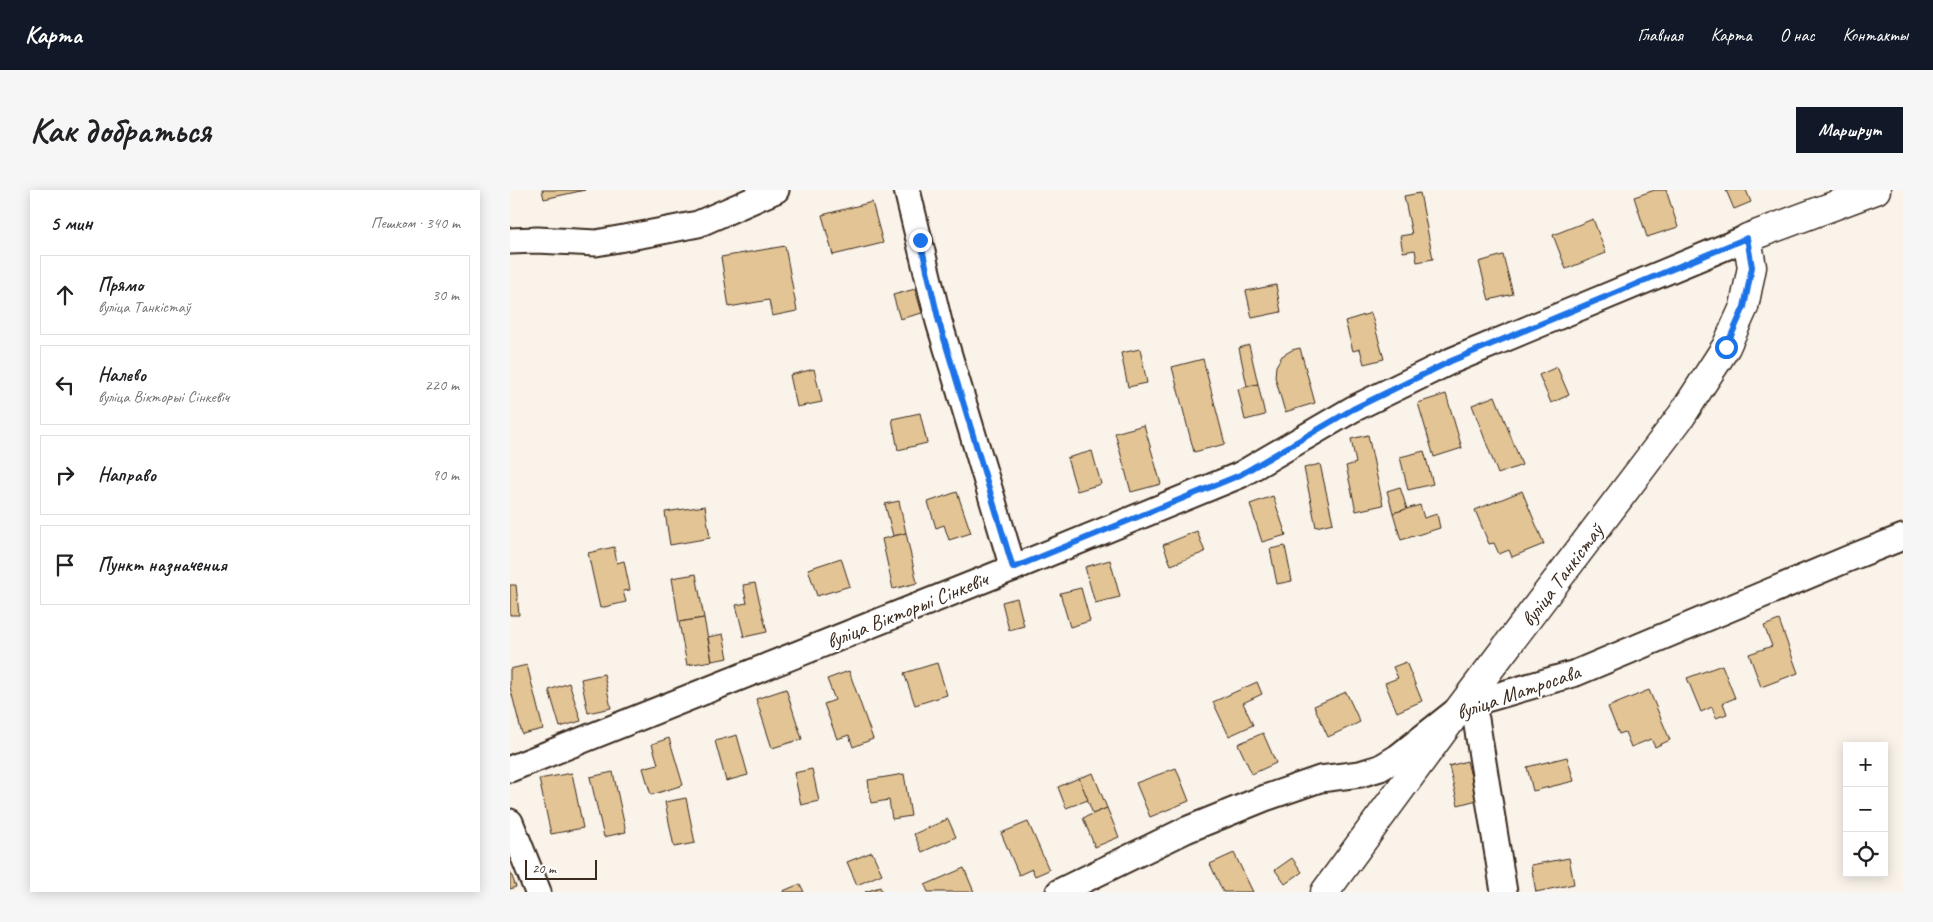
<!DOCTYPE html>
<html lang="ru">
<meta charset="utf-8">
<style>
:root{--surface:#fff;--page:#f6f6f6;--text:#202124;--muted:#757577;--line:#e0e0e0;--accent:#111827}
body{margin:0;font-family:Caveat,sans-serif;background:var(--page);color:var(--text)}
.controls{position:absolute;right:15px;bottom:15px;display:grid;overflow:hidden;border-radius:0px;box-shadow:0 2px 12px #0003}
.controls button{width:45px;height:45px;display:grid;place-items:center;padding:0;border:0;border-bottom:1px solid var(--line);background:var(--surface);color:var(--text);font:25px sans-serif}
.scale{position:absolute;left:15px;bottom:12px;width:72px;box-sizing:border-box;padding-left:5px;border:2px solid #3b2a1e;border-top:0;font-size:14px;line-height:18px;white-space:nowrap;color:#3b2a1e;-webkit-text-stroke:4px #fff;paint-order:stroke}
.stop{position:absolute;width:15px;height:15px;margin:-11px;border:4px solid #1a73e8;border-radius:50%;background:#fff}
.stop.end{background:#1a73e8;border-color:#fff;box-shadow:0 1px 5px #0008}
.list{margin:0;padding:0;list-style:none}
h2{display:flex;justify-content:space-between;align-items:center;height:65px;margin:0;padding:0 20px;font-size:21px}
h2 small{font-size:16px;font-weight:400;color:var(--muted)}
.list li{display:grid;grid-template-columns:32px 1fr auto;gap:15px;align-items:center;box-sizing:border-box;height:80px;margin:0 10px 10px;padding:0 10px;border:1px solid var(--line);border-radius:0px}
.list b{display:block;font-size:19px;white-space:nowrap}
.list p{margin:0;font-size:16px;white-space:nowrap;color:var(--muted)}
.list em{font-size:16px;font-style:normal;color:var(--muted)}
.icon{flex:none;width:28px;height:28px;fill:none;stroke:currentColor;stroke-width:2;stroke-linecap:round;stroke-linejoin:round}
.map{position:relative;flex:none;width:1393px;height:702px;overflow:hidden;border-radius:0px}
header{display:flex;align-items:center;gap:30px;box-sizing:border-box;height:70px;padding:0 25px;background:var(--accent);color:#fff}
header strong{font-size:24px}
nav{display:flex;gap:28px;margin-inline-start:auto;font-size:18px}
.intro{display:flex;align-items:center;justify-content:space-between;box-sizing:border-box;height:120px;padding:0 30px}
h1{margin:0;font-size:35px}
.button{padding:12px 22px;border-radius:0px;background:var(--accent);color:#fff;font-size:18px;font-weight:700}
main{display:flex;gap:30px;padding:0 30px}
aside{flex:1;background:var(--surface);border-radius:0px;box-shadow:0 2px 12px #0003}
.map>svg:first-child{display:block}
.building{fill:#e2c495;stroke:#3b2a1e}
.lines{fill:none;stroke-linecap:round;stroke-linejoin:round}
.minor-casing{stroke:#3b2a1e;stroke-width:29}
.tertiary-casing{stroke:#3b2a1e;stroke-width:31}
.minor{stroke:#fff;stroke-width:25}
.tertiary{stroke:#fff;stroke-width:28}
.route{stroke:#1a73e8;stroke-width:6}
.labels{text-anchor:middle;stroke-width:4;stroke-linejoin:round;paint-order:stroke}
.street-label{font-size:21px;fill:#3b2a1e;stroke:#fff}
</style>
<header>
<strong>Карта</strong>
<nav><a>Главная</a><a>Карта</a><a>О нас</a><a>Контакты</a></nav>
</header>
<div class="intro"><h1>Как добраться</h1><a class="button">Маршрут</a></div>
<main>
<aside>
<h2>5 мин<small>Пешком · 340 m</small></h2>
<ul class="list">
<li><svg class="icon" aria-label="ahead" viewBox="0 0 24 24"><path d="M12 20V5M6 11l6-6 6 6"/></svg><div><b>Прямо</b><p>вуліца Танкістаў</p></div><em>30 m</em></li>
<li><svg class="icon" aria-label="left" viewBox="0 0 24 24"><path d="M17 20v-9H6M10 6l-5 5 5 5"/></svg><div><b>Налево</b><p>вуліца Вікторыі Сінкевіч</p></div><em>220 m</em></li>
<li><svg class="icon" aria-label="right" viewBox="0 0 24 24"><path d="M7 20v-9h11M14 6l5 5-5 5"/></svg><div><b>Направо</b></div><em>90 m</em></li>
<li><svg class="icon" aria-label="arrive" viewBox="0 0 24 24"><path d="M6 21V4h12l-3 4 3 4H6"/></svg><div><b>Пункт назначения</b></div></li>
</ul>
</aside>
<div class="map">
<svg width="1393" height="702" viewBox="0 0 1393 702">
<rect width="100%" height="100%" fill="#f9f3ea"/>
<filter id="ink" filterUnits="userSpaceOnUse"><feTurbulence type="fractalNoise" baseFrequency=".02" numOctaves="2"/><feDisplacementMap in="SourceGraphic" scale="10" xChannelSelector="R" yChannelSelector="G"/><feConvolveMatrix kernelMatrix="1 2 1 2 8 2 1 2 1" color-interpolation-filters="sRGB"/></filter>
<g filter="url(#ink)">
<!-- building -->
<g class="building">
<polygon points="32,0 75,0 34,9"/>
<polygon points="1145,0 1156,0 1168,37 1137,47 1124,7"/>
<polygon points="1216,0 1236,0 1241,12 1224,19"/>
<polygon points="910,3 923,69 907,72 905,60 893,62 890,46 902,44 894,6"/>
<polygon points="362,12 373,53 323,65 312,25"/>
<polygon points="1083,29 1096,63 1056,79 1043,45"/>
<polygon points="275,56 287,121 262,126 259,110 219,117 211,67"/>
<polygon points="993,65 1003,104 979,110 969,72"/>
<polygon points="766,95 771,122 742,128 736,101"/>
<polygon points="405,99 412,123 390,129 383,105"/>
<polygon points="861,123 874,169 854,174 850,159 843,161 835,131"/>
<polygon points="739,155 748,194 737,196 729,158"/>
<polygon points="790,158 805,213 775,222 765,187 766,176 772,166 782,160"/>
<polygon points="630,159 637,193 618,197 611,163"/>
<polygon points="693,169 715,254 684,262 662,177"/>
<polygon points="1047,177 1059,205 1041,213 1029,185"/>
<polygon points="304,179 312,212 287,217 280,185"/>
<polygon points="748,194 755,225 735,230 728,199"/>
<polygon points="936,204 952,258 924,267 908,213"/>
<polygon points="985,206 1012,275 988,284 962,215"/>
<polygon points="410,223 417,253 388,260 382,229"/>
<polygon points="634,235 651,294 621,302 605,243"/>
<polygon points="858,245 873,315 846,321 836,276 846,273 841,249"/>
<polygon points="582,261 591,294 567,301 557,268"/>
<polygon points="914,261 923,294 898,300 890,267"/>
<polygon points="810,274 823,333 806,337 794,278"/>
<polygon points="890,297 897,319 883,323 877,301"/>
<polygon points="1012,301 1034,354 1002,367 999,360 989,364 984,353 979,354 965,320"/>
<polygon points="447,302 461,343 439,350 434,335 426,338 418,312"/>
<polygon points="763,306 776,345 752,352 740,314"/>
<polygon points="389,311 396,343 383,346 375,314"/>
<polygon points="910,315 914,328 927,324 930,338 891,350 883,323"/>
<polygon points="195,316 200,348 160,355 155,322"/>
<polygon points="687,341 695,362 661,375 653,355"/>
<polygon points="396,343 407,393 383,399 372,349"/>
<polygon points="775,356 782,391 767,394 760,359"/>
<polygon points="104,357 107,373 114,371 120,400 113,401 116,412 90,418 78,363"/>
<polygon points="331,368 340,396 307,406 298,379"/>
<polygon points="600,370 610,407 585,413 575,377"/>
<polygon points="186,384 194,428 169,432 162,388"/>
<polygon points="245,393 257,442 234,447 226,415 237,413 233,395"/>
<polygon points="0,395 6,395 9,425 0,425"/>
<polygon points="571,398 580,431 560,437 550,403"/>
<polygon points="507,408 514,436 499,440 492,412"/>
<polygon points="194,428 202,471 177,475 169,432"/>
<polygon points="1269,430 1288,483 1251,497 1239,464 1262,456 1254,436"/>
<polygon points="213,444 218,468 202,471 198,447"/>
<polygon points="896,472 912,511 887,522 875,493 888,488 883,477"/>
<polygon points="427,473 437,505 405,515 394,483"/>
<polygon points="17,475 33,539 12,544 0,497 0,479"/>
<polygon points="1212,475 1225,508 1213,513 1217,524 1206,528 1202,517 1191,522 1177,488"/>
<polygon points="339,481 363,549 343,557 339,545 327,549 314,514 325,510 317,489"/>
<polygon points="94,484 101,518 78,523 71,489"/>
<polygon points="747,492 752,504 733,513 743,535 719,546 703,512"/>
<polygon points="59,493 71,531 50,537 39,500"/>
<polygon points="276,499 292,549 262,558 246,509"/>
<polygon points="1139,500 1160,550 1145,557 1141,549 1121,557 1115,542 1109,544 1098,517"/>
<polygon points="836,502 850,532 818,547 804,516"/>
<polygon points="753,543 766,573 742,584 728,554"/>
<polygon points="227,545 238,585 216,591 205,551"/>
<polygon points="159,548 173,595 141,605 133,578 148,574 142,554"/>
<polygon points="1057,567 1064,591 1023,601 1017,577"/>
<polygon points="957,571 967,610 948,615 939,576"/>
<polygon points="666,578 679,611 640,627 626,593"/>
<polygon points="302,579 309,611 291,615 284,583"/>
<polygon points="103,582 116,642 94,647 80,587"/>
<polygon points="62,583 73,638 41,644 29,589"/>
<polygon points="583,583 597,618 583,624 569,588"/>
<polygon points="394,584 401,626 382,629 379,610 361,613 358,590"/>
<polygon points="569,588 578,610 556,618 548,597"/>
<polygon points="176,608 185,653 164,657 155,612"/>
<polygon points="597,618 609,647 585,657 573,628"/>
<polygon points="438,629 446,647 412,662 404,644"/>
<polygon points="518,632 539,680 525,686 522,679 509,685 491,643"/>
<polygon points="362,662 372,684 347,695 337,672"/>
<polygon points="724,663 743,702 713,702 700,674"/>
<polygon points="782,668 792,682 775,694 765,680"/>
<polygon points="1059,668 1064,694 1026,702 1021,675"/>
<polygon points="454,678 464,702 418,702 415,695"/>
<polygon points="0,681 6,697 0,699"/>
<polygon points="290,694 294,702 273,702 273,701"/>
<polygon points="370,697 372,702 355,702"/>
</g>
<g class="lines">
<defs>
<g id="minor">
<polyline points="397,0 429,132 503,378"/>
<polyline points="0,51 27,50 86,53 142,43 188,34 266,0"/>
<polyline points="950,518 961,522 966,529 994,702"/>
<polyline points="0,579 503,378 730,285 843,219 941,171 1237,48"/>
<polyline points="0,632 28,702"/>
<polyline points="549,702 676,640 755,608 810,589 850,584 870,578 888,567 950,518 969,511 1066,483 1340,368 1393,347"/>
</g>
<polyline id="tertiary" points="815,702 950,518 1172,225 1216,157 1234,117 1242,77 1237,48 1366,0"/>
</defs>
<!-- minor casing -->
<use href="#minor" class="minor-casing"/>
<!-- tertiary casing -->
<use href="#tertiary" class="tertiary-casing"/>
<!-- minor -->
<use href="#minor" class="minor"/>
<!-- tertiary -->
<use href="#tertiary" class="tertiary"/>
</g>
</g>
<g class="lines" filter="url(#ink)">
<!-- route -->
<polyline class="route" points="410,50 429,132 503,378 730,285 843,219 941,171 1237,48 1242,77 1234,117 1216,157"/>
</g>
<g class="labels">
<!-- street labels -->
<g class="street-label">
<text transform="translate(1052 385) rotate(-53)" y="7">вуліца Танкістаў</text>
<text transform="translate(397 420) rotate(-22)" y="7">вуліца Вікторыі Сінкевіч</text>
<text transform="translate(1008 502) rotate(-19)" y="7">вуліца Матросава</text>
</g>
</g>
</svg>
<div class="controls">
<button>+</button>
<button>−</button>
<button><svg class="icon" aria-label="locate" viewBox="0 0 24 24"><circle cx="12" cy="12" r="6"/><path d="M12 2v4M12 18v4M2 12h4M18 12h4"/></svg></button>
</div>
<div class="scale">20 m</div>
<div class="stop" style="left:1216px;top:157px"></div>
<div class="stop end" style="left:410px;top:50px"></div>
</div>
</main>
